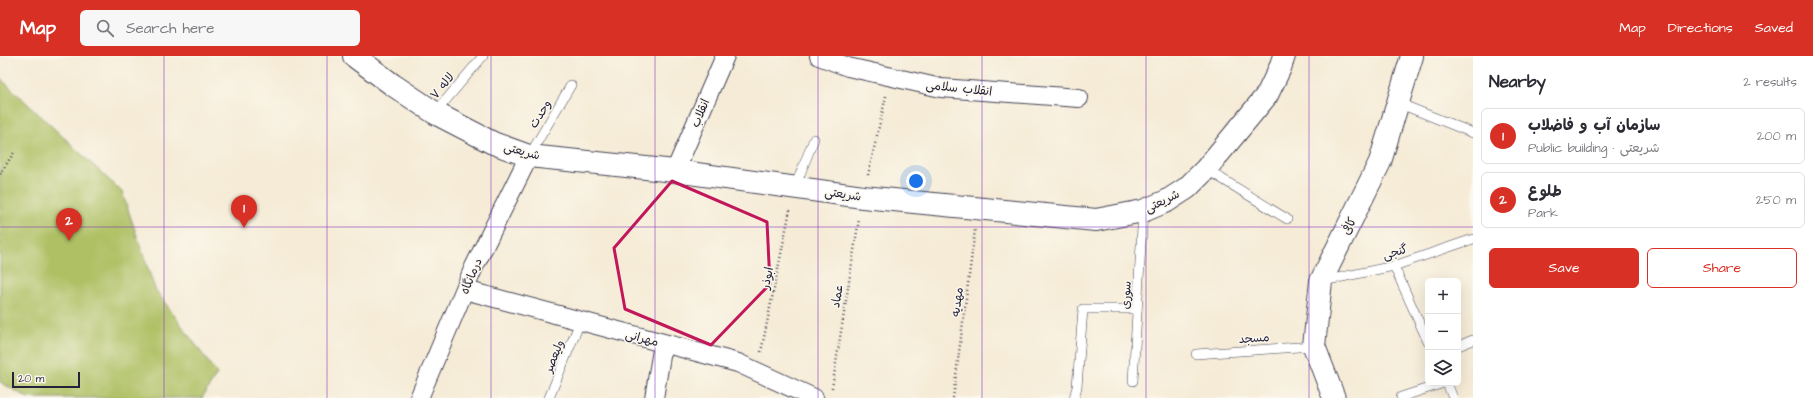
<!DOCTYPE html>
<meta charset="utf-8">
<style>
:root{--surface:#fff;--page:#f7f7f7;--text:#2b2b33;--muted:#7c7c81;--line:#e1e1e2;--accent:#d93025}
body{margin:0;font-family:"Architects Daughter","Playpen Sans Arabic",sans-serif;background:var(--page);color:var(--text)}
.controls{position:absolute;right:12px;bottom:12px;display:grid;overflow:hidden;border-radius:6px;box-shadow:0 4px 16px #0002}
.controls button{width:36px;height:36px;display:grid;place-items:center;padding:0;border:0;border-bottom:1px solid var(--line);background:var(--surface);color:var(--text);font:20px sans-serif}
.scale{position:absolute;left:12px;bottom:10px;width:68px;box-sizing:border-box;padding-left:4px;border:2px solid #22223b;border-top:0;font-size:11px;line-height:14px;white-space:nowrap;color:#22223b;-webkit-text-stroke:3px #fbf7ec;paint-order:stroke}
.you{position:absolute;left:916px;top:125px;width:14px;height:14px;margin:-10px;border:3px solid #fff;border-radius:50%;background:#1a73e8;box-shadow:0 0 0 6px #1a73e833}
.badge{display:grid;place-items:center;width:26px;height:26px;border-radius:50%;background:var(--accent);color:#fff;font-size:13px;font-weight:700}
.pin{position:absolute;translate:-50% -33px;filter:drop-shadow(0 1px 2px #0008)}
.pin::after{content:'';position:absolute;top:21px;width:14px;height:12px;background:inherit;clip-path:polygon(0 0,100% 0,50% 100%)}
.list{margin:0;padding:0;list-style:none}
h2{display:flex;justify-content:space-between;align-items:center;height:52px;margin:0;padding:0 16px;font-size:17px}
h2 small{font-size:13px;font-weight:400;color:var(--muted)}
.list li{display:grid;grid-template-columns:26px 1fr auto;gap:12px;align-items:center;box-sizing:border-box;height:56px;margin:0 8px 8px;padding:0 8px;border:1px solid var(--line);border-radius:6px}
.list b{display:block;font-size:15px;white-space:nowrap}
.list p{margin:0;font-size:13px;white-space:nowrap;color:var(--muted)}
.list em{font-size:13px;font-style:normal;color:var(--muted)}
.actions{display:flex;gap:8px;padding:12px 16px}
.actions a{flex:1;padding:9px 0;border:1px solid var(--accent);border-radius:6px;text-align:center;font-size:14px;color:var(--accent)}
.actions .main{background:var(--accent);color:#fff}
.icon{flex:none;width:22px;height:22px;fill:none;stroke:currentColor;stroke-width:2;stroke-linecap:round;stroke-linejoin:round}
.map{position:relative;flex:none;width:1473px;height:342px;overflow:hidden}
header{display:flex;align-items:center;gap:24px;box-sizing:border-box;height:56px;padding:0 20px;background:var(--accent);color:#fff}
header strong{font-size:19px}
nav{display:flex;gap:22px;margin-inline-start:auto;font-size:14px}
.search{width:280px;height:36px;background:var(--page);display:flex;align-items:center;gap:10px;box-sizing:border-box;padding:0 14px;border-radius:6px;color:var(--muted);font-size:15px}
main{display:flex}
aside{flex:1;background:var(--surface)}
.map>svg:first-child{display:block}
.green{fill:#aec064;stroke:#687150}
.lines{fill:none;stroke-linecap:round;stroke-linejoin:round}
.service-casing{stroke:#424052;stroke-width:10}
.minor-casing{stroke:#424052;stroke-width:20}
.tertiary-casing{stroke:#424052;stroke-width:24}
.path{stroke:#424052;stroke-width:2.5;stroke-dasharray:1 3;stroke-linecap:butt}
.service{stroke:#fff;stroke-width:9}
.minor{stroke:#fff;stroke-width:18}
.tertiary{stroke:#fff;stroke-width:22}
.marked{fill:none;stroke:#c2185b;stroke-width:3;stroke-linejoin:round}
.grid{fill:none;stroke:#7b2cbf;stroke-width:1;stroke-opacity:0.55}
.labels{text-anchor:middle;stroke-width:3;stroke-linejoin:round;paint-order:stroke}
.street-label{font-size:12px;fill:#22223b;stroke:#fbf7ec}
</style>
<header>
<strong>Map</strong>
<div class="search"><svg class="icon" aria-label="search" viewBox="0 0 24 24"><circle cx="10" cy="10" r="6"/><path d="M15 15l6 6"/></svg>Search here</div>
<nav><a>Map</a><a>Directions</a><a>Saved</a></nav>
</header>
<main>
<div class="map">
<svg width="1473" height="342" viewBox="0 0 1473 342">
<rect width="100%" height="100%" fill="#fbf7ec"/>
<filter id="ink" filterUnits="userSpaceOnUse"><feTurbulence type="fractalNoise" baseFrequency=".025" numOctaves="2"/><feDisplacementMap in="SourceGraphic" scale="8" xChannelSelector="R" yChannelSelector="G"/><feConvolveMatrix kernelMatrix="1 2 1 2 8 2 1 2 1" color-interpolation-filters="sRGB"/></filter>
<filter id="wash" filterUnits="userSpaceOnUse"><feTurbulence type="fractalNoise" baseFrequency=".012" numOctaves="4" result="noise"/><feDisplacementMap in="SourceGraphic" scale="16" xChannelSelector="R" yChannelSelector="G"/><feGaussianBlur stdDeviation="0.9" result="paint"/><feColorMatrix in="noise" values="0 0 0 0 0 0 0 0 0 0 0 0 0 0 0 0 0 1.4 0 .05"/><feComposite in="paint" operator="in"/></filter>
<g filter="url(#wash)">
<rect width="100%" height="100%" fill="#f5ebd6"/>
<!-- green -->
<polygon class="green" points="0,22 122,136 155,233 217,318 202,342 28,342 0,326"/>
</g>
<g filter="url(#ink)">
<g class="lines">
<defs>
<g id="service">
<polyline points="1398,47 1473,77"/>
<polyline points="435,57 483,0"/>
<polyline points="529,100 571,29"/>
<polyline points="1206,113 1287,163"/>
<polyline points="795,131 814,83"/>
<polyline points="1394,210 1428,286"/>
<polyline points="1323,225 1394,210 1473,183"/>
<polyline points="1458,290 1473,284"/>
<polyline points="1196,298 1314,290"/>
<polyline points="1133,325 1143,155"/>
<polyline points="1447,327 1453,342"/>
<polyline points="1401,341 1444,327"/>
<polyline points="549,342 580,266"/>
<polyline points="1074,342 1077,331 1083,253 1137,253"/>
</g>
<g id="minor">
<polyline points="819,0 848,11 941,32 1079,42"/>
<polyline points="675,115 725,0"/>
<polyline points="465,234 738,307 814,342"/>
<polyline points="419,342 474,211 529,100"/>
<polyline points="654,342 663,288"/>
</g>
<g id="tertiary">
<polyline points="354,0 393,29 435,57 493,87 529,100 675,115 863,141 1096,164 1143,155 1167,145 1187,132 1206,113 1267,39 1280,12 1284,0"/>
<polyline points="1334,342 1314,290 1321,225 1380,106 1412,0"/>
</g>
</defs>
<!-- service casing -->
<use href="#service" class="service-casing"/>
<!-- minor casing -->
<use href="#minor" class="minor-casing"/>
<!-- tertiary casing -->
<use href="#tertiary" class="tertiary-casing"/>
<!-- path -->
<g class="path">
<polyline points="0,118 15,95"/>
<polyline points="868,119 886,40"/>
<polyline points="761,296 790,154"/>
<polyline points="832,332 859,163"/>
<polyline points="953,342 975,174"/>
</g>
<!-- service -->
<use href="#service" class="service"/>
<!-- minor -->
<use href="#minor" class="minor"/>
<!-- tertiary -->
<use href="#tertiary" class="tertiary"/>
</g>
</g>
<!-- marked area -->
<path class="marked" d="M672,125l95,41 3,62 -59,61 -86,-36 -11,-61z"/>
<!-- grid -->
<path class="grid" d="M164,0v342M327,0v342M491,0v342M655,0v342M818,0v342M982,0v342M1146,0v342M1309,0v342M0,171h1473"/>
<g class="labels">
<!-- street labels -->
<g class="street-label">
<text transform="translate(442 30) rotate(-50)" y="4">لاله ۷</text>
<text transform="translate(959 32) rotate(6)" y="4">انقلاب سلامی</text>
<text transform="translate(700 57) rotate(-67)" y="4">انقلاب</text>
<text transform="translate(540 58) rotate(-59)" y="4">وحدت</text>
<text transform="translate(522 95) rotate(15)" y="4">شریعتی</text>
<text transform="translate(843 138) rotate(8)" y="4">شریعتی</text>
<text transform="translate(1162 145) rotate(-26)" y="4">شریعتی</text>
<text transform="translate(1349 170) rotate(-64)" y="4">کافی</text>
<text transform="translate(1395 196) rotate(-16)" y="4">گنجی</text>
<text transform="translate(471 220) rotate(-67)" y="4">درمانگاه</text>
<text transform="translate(767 222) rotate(-78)" y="4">ابوذر</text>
<text transform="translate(1126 239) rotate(-86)" y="4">سوری</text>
<text transform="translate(837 240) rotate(-81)" y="4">عماد</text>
<text transform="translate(957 246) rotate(-82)" y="4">مهدیه</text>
<text transform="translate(642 282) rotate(15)" y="4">مهرانی</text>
<text transform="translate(1254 282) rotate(-4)" y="4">مسجد</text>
<text transform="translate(554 300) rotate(-68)" y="4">ولیعصر</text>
</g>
</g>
</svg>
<div class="controls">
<button>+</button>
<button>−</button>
<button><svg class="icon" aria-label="layers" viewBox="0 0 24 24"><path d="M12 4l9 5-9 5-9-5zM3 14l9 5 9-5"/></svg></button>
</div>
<div class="scale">20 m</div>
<div class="you"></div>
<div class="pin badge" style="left:244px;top:172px">1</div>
<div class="pin badge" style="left:69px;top:185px">2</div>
</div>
<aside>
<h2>Nearby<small>2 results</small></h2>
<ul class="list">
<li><span class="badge">1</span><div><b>سازمان آب و فاضلاب</b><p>Public building · شریعتی</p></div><em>200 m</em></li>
<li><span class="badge">2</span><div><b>طلوع</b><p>Park</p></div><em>250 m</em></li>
</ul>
<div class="actions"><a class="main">Save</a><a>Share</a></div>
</aside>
</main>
